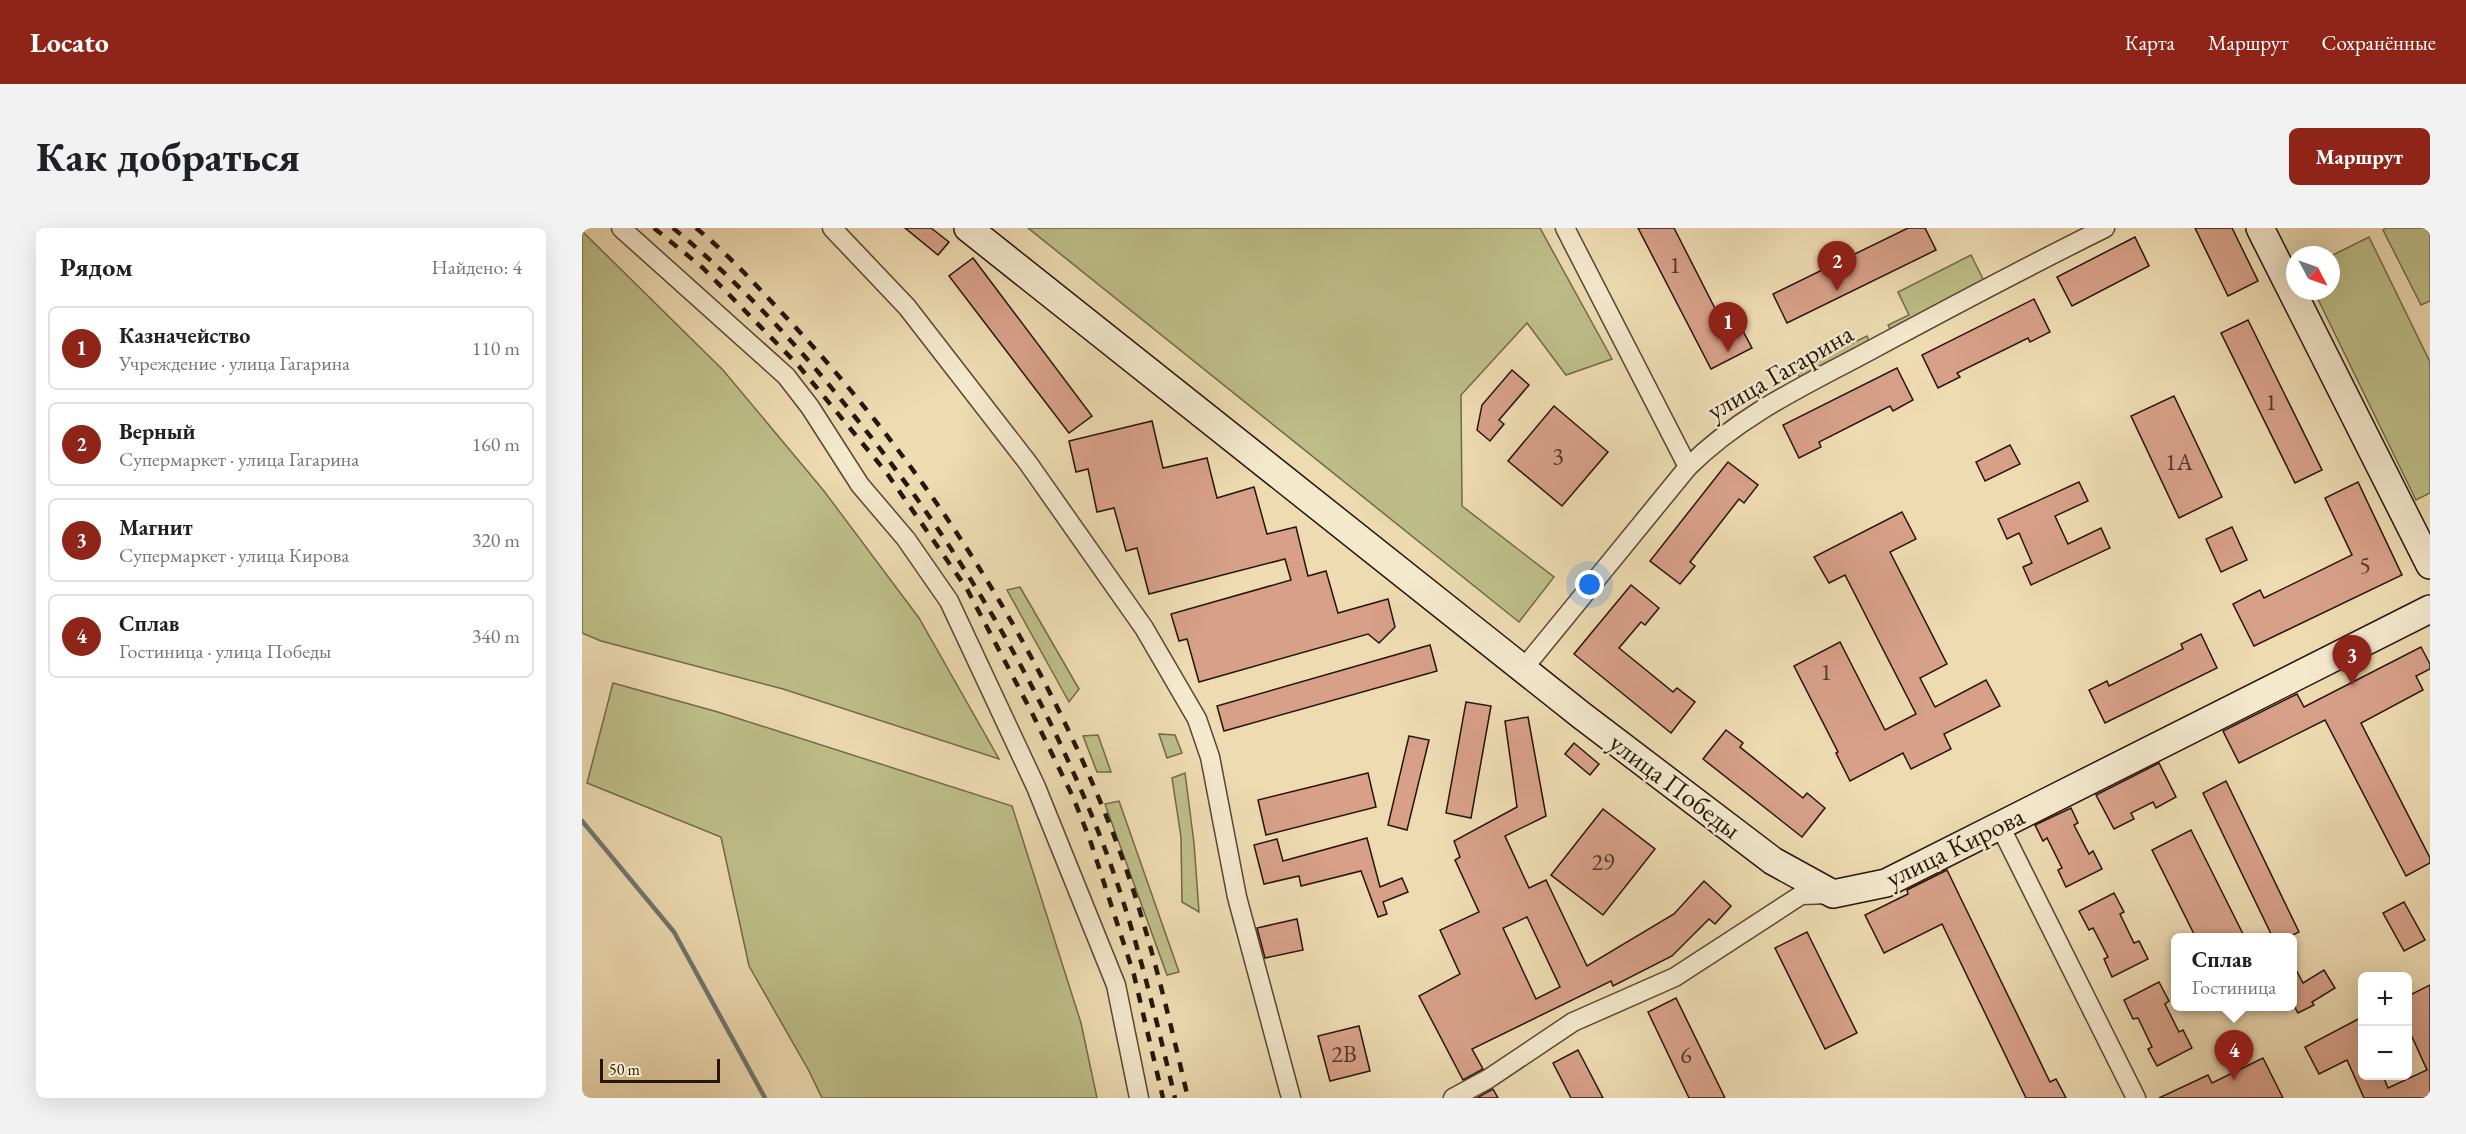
<!DOCTYPE html>
<html lang="ru">
<meta charset="utf-8">
<style>
:root{--surface:#fff;--page:#f2f2f2;--text:#202124;--muted:#757577;--line:#e0e0e0;--accent:#8f2418}
body{margin:0;font-family:"EB Garamond",serif;background:var(--page);color:var(--text)}
.controls{position:absolute;right:18px;bottom:18px;display:grid;overflow:hidden;border-radius:9px;box-shadow:0 6px 24px #0002}
.controls button{width:54px;height:54px;display:grid;place-items:center;padding:0;border:0;border-bottom:2px solid var(--line);background:var(--surface);color:var(--text);font:30px sans-serif}
.compass{position:absolute;left:1704px;top:18px;width:54px;height:54px;border-radius:50%;background:var(--surface);box-shadow:0 6px 24px #0002;rotate:131deg}
.scale{position:absolute;left:18px;bottom:15px;width:120px;box-sizing:border-box;padding-left:6px;border:3px solid #261509;border-top:0;font-size:16px;line-height:21px;white-space:nowrap;color:#261509;-webkit-text-stroke:4px #f4e8cd;paint-order:stroke}
.you{position:absolute;left:1008px;top:357px;width:21px;height:21px;margin:-15px;border:4px solid #fff;border-radius:50%;background:#1a73e8;box-shadow:0 0 0 9px #1a73e833}
.badge{display:grid;place-items:center;width:39px;height:39px;border-radius:50%;background:var(--accent);color:#fff;font-size:20px;font-weight:700}
.pin{position:absolute;translate:-50% -50px;filter:drop-shadow(0 2px 3px #0008)}
.pin::after{content:'';position:absolute;top:32px;width:21px;height:18px;background:inherit;clip-path:polygon(0 0,100% 0,50% 100%)}
.popup{position:absolute;left:1589px;top:705px;width:126px;height:78px;box-sizing:border-box;display:grid;place-content:center;border-radius:9px;background:var(--surface);filter:drop-shadow(0 2px 4px #0005);font-size:20px;white-space:nowrap;color:var(--muted)}
.popup b{font-size:22px;color:var(--text)}
.popup::after{content:'';position:absolute;left:50%;top:100%;margin-left:-12px;border:12px solid transparent;border-top-color:var(--surface)}
.list{margin:0;padding:0;list-style:none}
h2{display:flex;justify-content:space-between;align-items:center;height:78px;margin:0;padding:0 24px;font-size:26px}
h2 small{font-size:20px;font-weight:400;color:var(--muted)}
.list li{display:grid;grid-template-columns:39px 1fr auto;gap:18px;align-items:center;box-sizing:border-box;height:84px;margin:0 12px 12px;padding:0 12px;border:2px solid var(--line);border-radius:9px}
.list b{display:block;font-size:22px;white-space:nowrap}
.list p{margin:0;font-size:20px;white-space:nowrap;color:var(--muted)}
.list em{font-size:20px;font-style:normal;color:var(--muted)}
.map{position:relative;flex:none;width:1848px;height:870px;overflow:hidden;border-radius:9px}
header{display:flex;align-items:center;gap:36px;box-sizing:border-box;height:84px;padding:0 30px;background:var(--accent);color:#fff}
header strong{font-size:28px}
nav{display:flex;gap:33px;margin-inline-start:auto;font-size:21px}
.intro{display:flex;align-items:center;justify-content:space-between;box-sizing:border-box;height:144px;padding:0 36px}
h1{margin:0;font-size:42px}
.button{padding:15px 27px;border-radius:9px;background:var(--accent);color:#fff;font-size:21px;font-weight:700}
main{display:flex;gap:36px;padding:0 36px}
aside{flex:1;background:var(--surface);border-radius:9px;box-shadow:0 6px 24px #0002}
.map>svg:first-child{display:block}
.green{fill:#bebe88;stroke:#726a48;stroke-width:1.5}
.lines{fill:none;stroke-linecap:round;stroke-linejoin:round}
.stream{stroke:#6e7771;stroke-width:4.5}
.building{fill:#d8a089;stroke:#261509;stroke-width:1.5;fill-rule:evenodd}
.street-casing{stroke:#584633;stroke-width:21}
.secondary-casing{stroke:#261509;stroke-width:30}
.street{stroke:#f4e8cd;stroke-width:18}
.secondary{stroke:#f4e8cd;stroke-width:27}
.rail{stroke:#261509;stroke-width:4.5;stroke-dasharray:10 10;stroke-linecap:butt}
.labels{text-anchor:middle;stroke-width:5;stroke-linejoin:round;paint-order:stroke}
.number-label{font-size:24px;fill:#523829}
.street-label{font-size:27px;fill:#261509;stroke:#f4e8cd}
</style>
<header>
<strong>Locato</strong>
<nav><a>Карта</a><a>Маршрут</a><a>Сохранённые</a></nav>
</header>
<div class="intro"><h1>Как добраться</h1><a class="button">Маршрут</a></div>
<main>
<aside>
<h2>Рядом<small>Найдено: 4</small></h2>
<ul class="list">
<li><span class="badge">1</span><div><b>Казначейство</b><p>Учреждение · улица Гагарина</p></div><em>110 m</em></li>
<li><span class="badge">2</span><div><b>Верный</b><p>Супермаркет · улица Гагарина</p></div><em>160 m</em></li>
<li><span class="badge">3</span><div><b>Магнит</b><p>Супермаркет · улица Кирова</p></div><em>320 m</em></li>
<li><span class="badge">4</span><div><b>Сплав</b><p>Гостиница · улица Победы</p></div><em>340 m</em></li>
</ul>
</aside>
<div class="map">
<svg width="1848" height="870" viewBox="0 0 1848 870">
<rect width="100%" height="100%" fill="#eedbb2"/>
<filter id="stains"><feTurbulence type="fractalNoise" baseFrequency=".00333" numOctaves="4"/><feColorMatrix values="0 0 0 0 .2 0 0 0 0 .09 0 0 0 0 .02 0 0 0 .5 -.17"/></filter>
<radialGradient id="worn" r=".72"><stop offset=".6" stop-color="#630" stop-opacity="0"/><stop offset="1" stop-color="#630" stop-opacity=".3"/></radialGradient>
<!-- green -->
<g class="green">
<polygon points="446,0 958,0 1030,131 984,147 945,95 879,167 880,278 972,349 937,394"/>
<polygon points="1804,0 1845,0 1848,7 1848,73 1839,77 1801,2"/>
<polygon points="0,3 141,142 242,263 337,390 417,531 201,461 19,413 0,405"/>
<polygon points="1787,9 1848,134 1848,265 1834,272 1732,63 1749,63 1749,28"/>
<polygon points="1389,27 1404,57 1310,104 1306,97 1327,87 1316,64"/>
<polygon points="1285,108 1288,116 1218,150 1214,142"/>
<polygon points="438,359 497,461 487,474 425,362"/>
<polygon points="31,455 136,484 430,578 499,795 515,870 240,870 227,843 167,738 139,609 5,555"/>
<polygon points="577,506 593,507 600,525 585,530"/>
<polygon points="516,507 529,544 515,544 501,508"/>
<polygon points="603,545 612,615 617,684 600,674 599,609 590,550"/>
<polygon points="537,573 597,744 585,747 523,576"/>
</g>
<g class="lines">
<!-- stream -->
<polyline class="stream" points="0,593 92,704 183,870"/>
</g>
<!-- building -->
<g class="building">
<polygon points="323,0 349,0 367,14 356,27"/>
<polygon points="1056,0 1092,0 1141,96 1154,90 1170,120 1129,141"/>
<polygon points="1326,0 1343,0 1354,22 1205,95 1191,66"/>
<polygon points="1613,0 1650,0 1676,53 1646,68"/>
<polygon points="1553,9 1567,38 1490,78 1475,49"/>
<polygon points="391,30 510,188 487,205 367,48"/>
<polygon points="1452,71 1468,104 1448,114 1446,110 1375,145 1378,149 1356,160 1340,127"/>
<polygon points="1666,92 1740,242 1713,255 1639,105"/>
<polygon points="1315,140 1331,172 1311,183 1308,178 1237,214 1239,219 1217,230 1201,197"/>
<polygon points="930,142 947,157 917,192 922,196 908,213 895,202 900,177"/>
<polygon points="1592,168 1640,269 1597,290 1549,188"/>
<polygon points="972,178 1026,224 980,278 926,233"/>
<polygon points="570,193 581,240 625,230 635,270 672,259 685,306 714,299 726,348 744,343 756,385 806,371 813,399 797,415 786,406 617,454 605,411 597,413 589,386 709,352 703,331 567,366 555,320 544,323 532,280 515,284 506,241 494,244 487,213"/>
<polygon points="1428,217 1438,236 1403,253 1394,234"/>
<polygon points="1146,234 1176,257 1162,275 1157,271 1108,334 1113,338 1098,356 1068,333"/>
<polygon points="1497,254 1506,273 1473,288 1486,316 1519,300 1528,320 1449,357 1441,339 1450,335 1437,305 1425,311 1416,291"/>
<polygon points="1776,254 1820,347 1672,418 1651,376 1678,362 1682,370 1770,327 1743,270"/>
<polygon points="1320,284 1334,311 1308,324 1365,436 1338,450 1353,479 1404,452 1418,478 1362,506 1369,521 1329,541 1321,525 1268,553 1254,525 1256,524 1212,438 1258,414 1303,502 1334,486 1263,347 1247,355 1232,329"/>
<polygon points="1650,299 1665,332 1639,344 1624,311"/>
<polygon points="1049,357 1077,380 1063,397 1059,394 1037,420 1091,464 1095,460 1113,474 1089,505 992,426"/>
<polygon points="1619,406 1635,440 1523,495 1507,462 1525,453 1527,458 1601,421 1599,416"/>
<polygon points="848,417 855,443 642,503 635,478"/>
<polygon points="1839,419 1848,436 1848,441 1834,448 1841,462 1779,495 1848,630 1848,635 1824,648 1743,492 1657,535 1641,503 1715,466 1722,479"/>
<polygon points="884,474 909,478 889,590 864,585"/>
<path d="M946,489l18,99 -41,20 24,52 17,-8 41,86 87,-52 30,-33 27,25 -16,18 -6,-5 -37,37 -59,30 -2,-5 -139,68 11,20 -20,11 -44,-84 41,-22 -20,-44 39,-18 -24,-52 5,-3 -6,-16 63,-34 -12,-86zM945,689l33,70 -24,12 -33,-71z"/>
<polygon points="1144,502 1161,515 1158,519 1221,570 1225,565 1243,580 1220,609 1121,531"/>
<polygon points="827,508 847,512 825,602 806,597"/>
<polygon points="992,515 1017,536 1008,547 983,526"/>
<polygon points="1577,535 1594,569 1574,580 1571,574 1549,585 1552,591 1532,601 1514,567"/>
<polygon points="786,545 794,579 684,607 676,572"/>
<polygon points="1644,553 1717,704 1705,710 1691,710 1621,565"/>
<polygon points="1489,580 1496,595 1492,597 1507,626 1511,623 1520,641 1484,659 1476,642 1480,640 1465,610 1461,613 1453,597"/>
<polygon points="1021,581 1073,621 1021,687 969,647"/>
<polygon points="1609,602 1663,710 1614,710 1570,622"/>
<polygon points="785,610 798,659 820,650 826,664 801,674 805,686 796,689 779,643 719,658 717,648 682,656 672,617 695,611 701,633"/>
<polygon points="1365,642 1468,854 1474,851 1484,870 1444,870 1360,696 1302,725 1283,687 1326,666 1325,662"/>
<polygon points="1532,665 1542,684 1538,686 1552,715 1557,713 1566,731 1530,749 1522,731 1526,729 1511,700 1507,702 1497,683"/>
<polygon points="1822,674 1843,712 1822,723 1801,685"/>
<polygon points="715,691 721,722 683,730 675,700"/>
<polygon points="1225,704 1275,805 1243,821 1193,720"/>
<polygon points="1710,734 1721,755 1742,742 1753,760 1730,774 1732,777 1716,785 1710,774"/>
<polygon points="1577,754 1587,773 1583,776 1597,804 1601,802 1610,820 1575,838 1566,821 1570,819 1556,790 1551,791 1542,772"/>
<polygon points="1848,757 1848,870 1782,870 1765,832 1737,846 1723,819 1780,789 1780,848 1801,848 1806,860 1845,842 1826,800 1826,768"/>
<polygon points="1094,770 1143,870 1107,870 1066,784"/>
<polygon points="777,798 788,843 748,853 736,808"/>
<polygon points="996,822 1021,870 989,870 971,835"/>
<polygon points="1681,830 1701,870 1577,870 1626,847 1630,855"/>
<polygon points="911,861 916,870 895,870"/>
</g>
<g class="lines">
<defs>
<g id="street">
<polyline points="39,0 204,148 228,179 278,257 324,311 367,373 454,559 534,757 557,870"/>
<polyline points="250,0 325,79 446,235 562,400 615,491 628,529 655,669 709,870"/>
<polyline points="983,0 1106,239"/>
<path d="M941,441l165,-202c53,-53 118,-82 183,-117 78,-42 155,-83 234,-122"/>
<polyline points="1418,598 1554,870"/>
<polyline points="871,870 906,851 991,794 1093,749 1219,667 1249,666"/>
</g>
<g id="secondary">
<polyline points="386,0 999,487 1191,633 1251,666 1304,655 1848,381"/>
<polyline points="1678,0 1848,337"/>
</g>
</defs>
<!-- street casing -->
<use href="#street" class="street-casing"/>
<!-- secondary casing -->
<use href="#secondary" class="secondary-casing"/>
<!-- street -->
<use href="#street" class="street"/>
<!-- secondary -->
<use href="#secondary" class="secondary"/>
<!-- rail -->
<g class="rail">
<polyline points="72,0 121,40 216,137 304,244 385,361 450,485 491,569 508,612 552,747 581,870"/>
<path d="M91,0c66,54 125,117 178,184 104,128 189,271 249,424 33,84 54,174 75,262"/>
<path d="M114,0c32,26 59,56 87,86 141,149 255,328 330,519 33,85 54,176 75,265"/>
</g>
</g>
<g class="labels">
<!-- number labels -->
<g class="number-label">
<text x="1093" y="45">1</text>
<text x="1689" y="182">1</text>
<text x="976" y="236">3</text>
<text x="1597" y="242">1А</text>
<text x="1783" y="345">5</text>
<text x="1244" y="452">1</text>
<text x="1021" y="642">29</text>
<text x="762" y="834">2В</text>
<text x="1104" y="835">6</text>
</g>
<!-- street labels -->
<g class="street-label">
<text transform="translate(1198 144) rotate(-30)" y="9">улица Гагарина</text>
<text transform="translate(1093 558) rotate(37)" y="9">улица Победы</text>
<text transform="translate(1373 619) rotate(-26)" y="9">улица Кирова</text>
</g>
</g>
<rect width="100%" height="100%" filter="url(#stains)"/>
<rect width="100%" height="100%" fill="url(#worn)"/>
</svg>
<div class="controls">
<button>+</button>
<button>−</button>
</div>
<svg class="compass" viewBox="-18 -18 36 36"><path d="M0-13l5 13h-10z" fill="#e53935"/><path d="M0 13l5-13h-10z" fill="#757577"/></svg>
<div class="scale">50 m</div>
<div class="you"></div>
<div class="pin badge" style="left:1146px;top:124px">1</div>
<div class="pin badge" style="left:1255px;top:63px">2</div>
<div class="pin badge" style="left:1770px;top:457px">3</div>
<div class="pin badge" style="left:1652px;top:852px">4</div>
<div class="popup"><b>Сплав</b>Гостиница</div>
</div>
</main>
